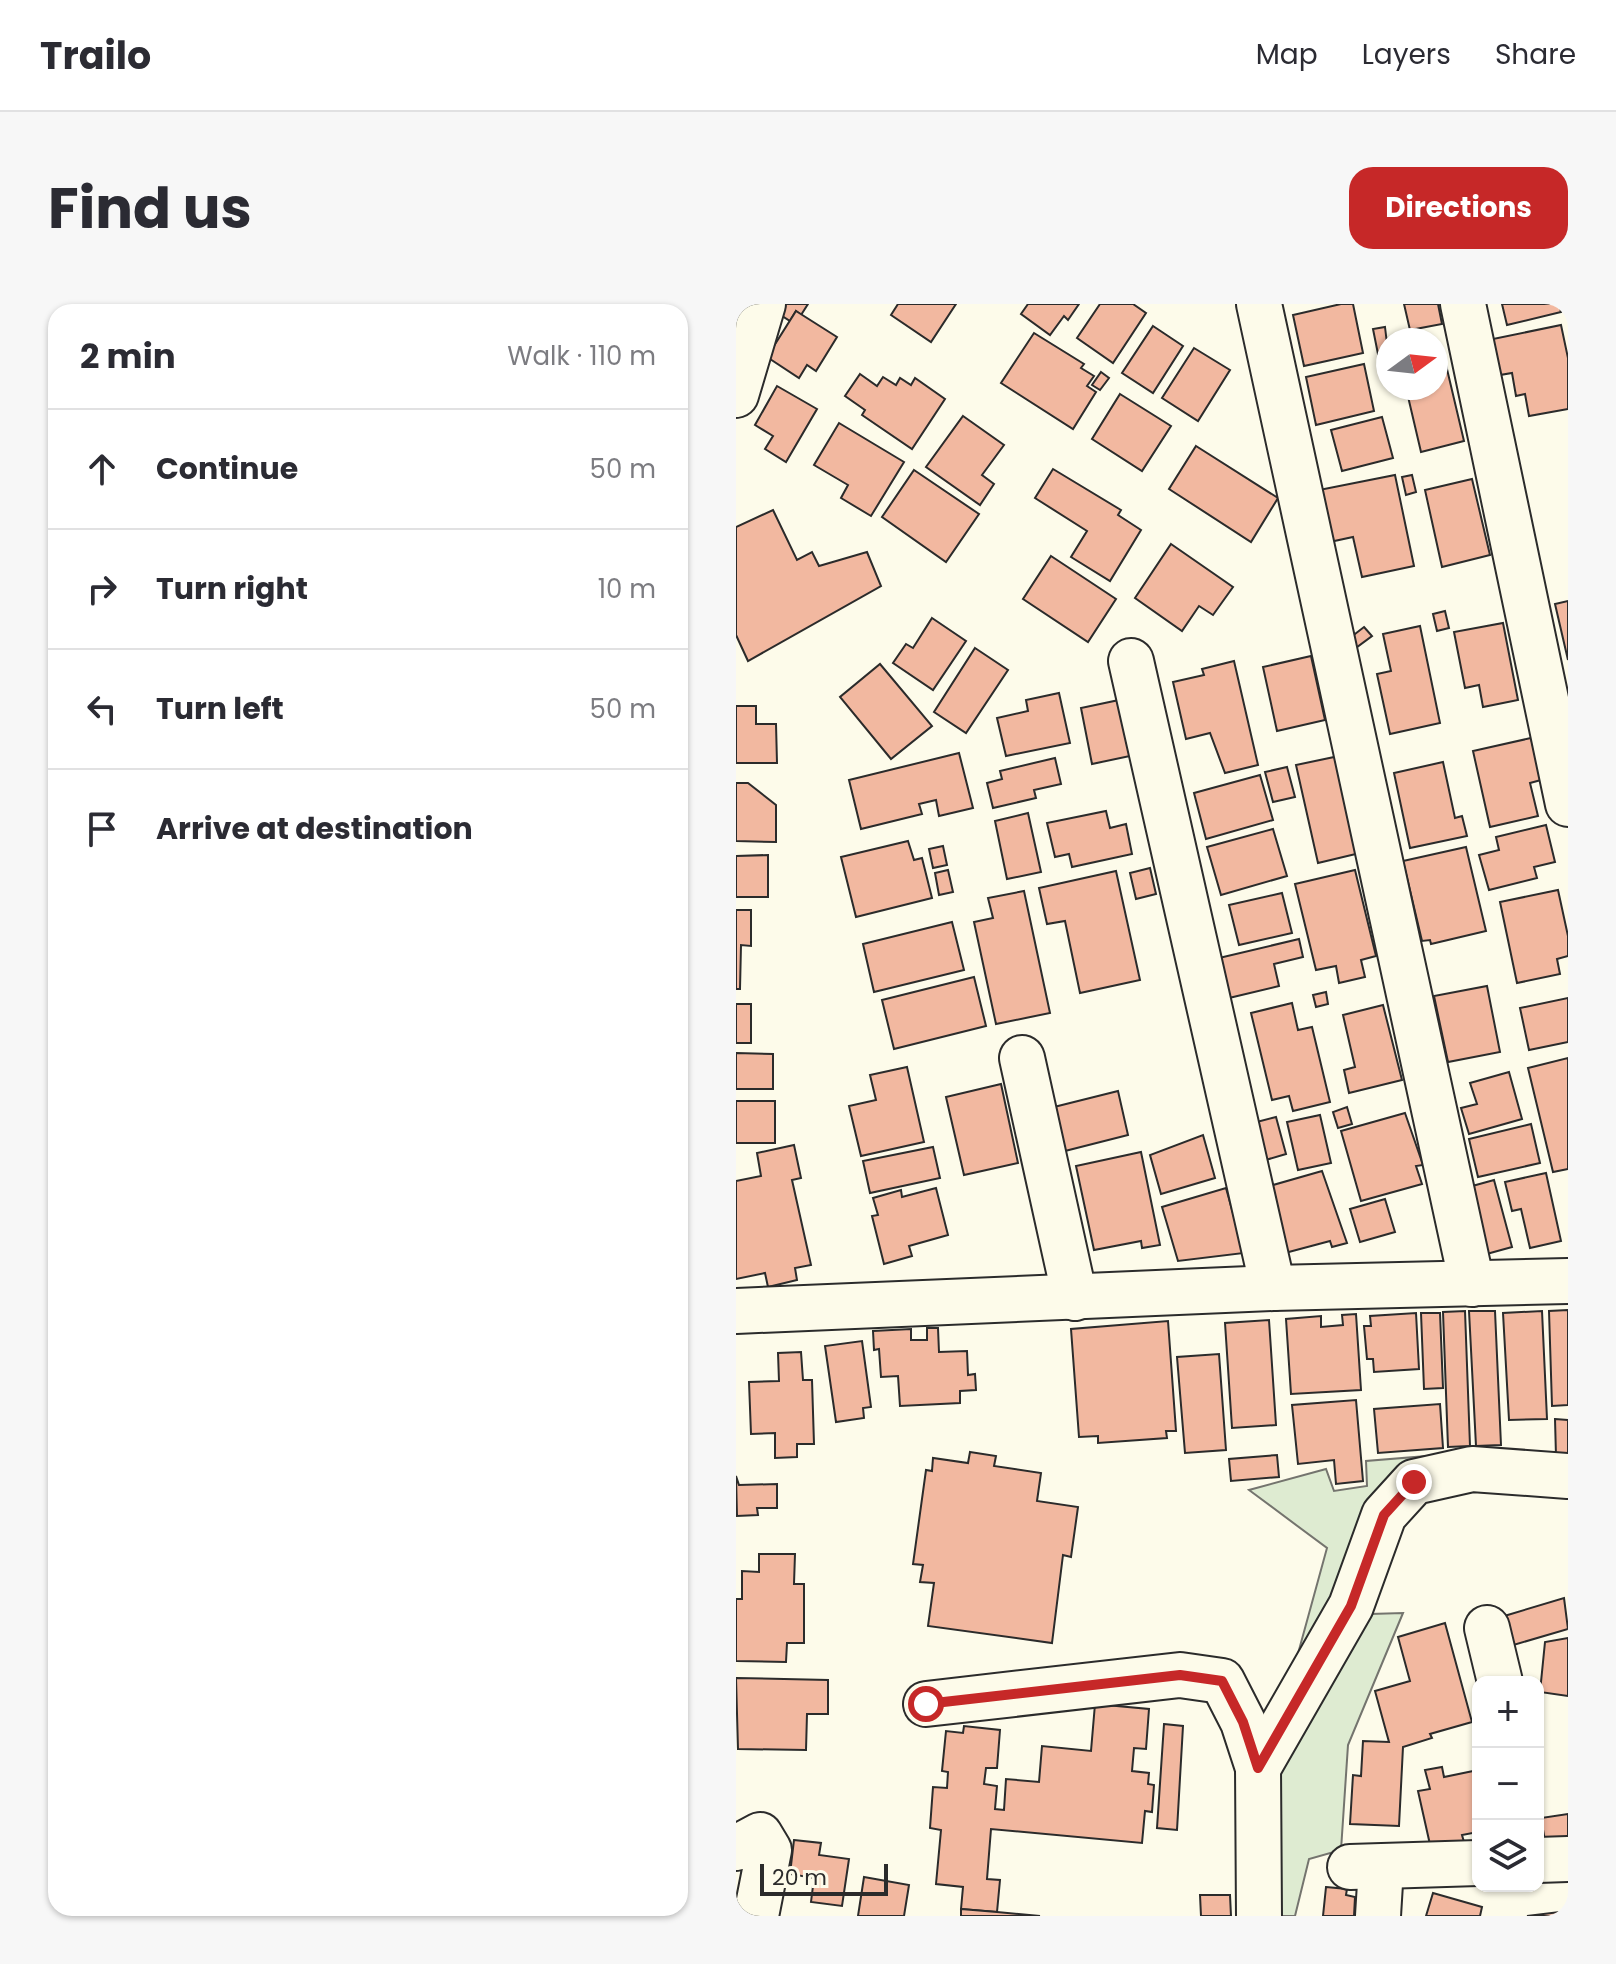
<!DOCTYPE html>
<meta charset="utf-8">
<style>
:root{--surface:#fff;--page:#f7f7f7;--text:#2b2b33;--muted:#7c7c81;--line:#e1e1e2;--accent:#c62828}
body{margin:0;font-family:Poppins,sans-serif;background:var(--page);color:var(--text)}
.controls{position:absolute;right:24px;bottom:24px;display:grid;overflow:hidden;border-radius:16px;box-shadow:0 2px 6px #0004}
.controls button{width:72px;height:72px;display:grid;place-items:center;padding:0;border:0;border-bottom:2px solid var(--line);background:var(--surface);color:var(--text);font:40px sans-serif}
.compass{position:absolute;left:640px;top:24px;width:72px;height:72px;border-radius:50%;background:var(--surface);box-shadow:0 2px 6px #0004;rotate:75deg}
.scale{position:absolute;left:24px;bottom:20px;width:128px;box-sizing:border-box;padding-left:8px;border:4px solid #2b2b2b;border-top:0;font-size:22px;line-height:28px;white-space:nowrap;color:#2b2b2b;-webkit-text-stroke:6px #fdfbea;paint-order:stroke}
.stop{position:absolute;width:24px;height:24px;margin:-18px;border:6px solid #c62828;border-radius:50%;background:#fff}
.stop.end{background:#c62828;border-color:#fff;box-shadow:0 2px 8px #0008}
.list{margin:0;padding:0;list-style:none}
h2{display:flex;justify-content:space-between;align-items:center;height:104px;margin:0;padding:0 32px;font-size:34px}
h2 small{font-size:26px;font-weight:400;color:var(--muted)}
.list li{display:grid;grid-template-columns:52px 1fr auto;gap:24px;align-items:center;box-sizing:border-box;height:120px;padding:0 32px;border-top:2px solid var(--line)}
.list b{display:block;font-size:30px;white-space:nowrap}
.list em{font-size:26px;font-style:normal;color:var(--muted)}
.icon{flex:none;width:44px;height:44px;fill:none;stroke:currentColor;stroke-width:2;stroke-linecap:round;stroke-linejoin:round}
.map{position:relative;flex:none;width:832px;height:1612px;overflow:hidden;border-radius:24px}
header{display:flex;align-items:center;gap:48px;box-sizing:border-box;height:112px;padding:0 40px;background:var(--surface);border-bottom:2px solid var(--line)}
header strong{font-size:38px}
nav{display:flex;gap:44px;margin-inline-start:auto;font-size:28px}
.intro{display:flex;align-items:center;justify-content:space-between;box-sizing:border-box;height:192px;padding:0 48px}
h1{margin:0;font-size:56px}
.button{padding:20px 36px;border-radius:24px;background:var(--accent);color:#fff;font-size:28px;font-weight:700}
main{display:flex;gap:48px;padding:0 48px}
aside{flex:1;background:var(--surface);border-radius:24px;box-shadow:0 2px 6px #0004}
.map>svg:first-child{display:block}
.green{fill:#deebd1;stroke:#74746e;stroke-width:2}
.building{fill:#f2b8a0;stroke:#2b2b2b;stroke-width:2}
.lines{fill:none;stroke-linecap:round;stroke-linejoin:round}
.minor-casing{stroke:#2b2b2b;stroke-width:48}
.minor{stroke:#fdfbea;stroke-width:44}
.route{stroke:#c62828;stroke-width:10}
</style>
<header>
<strong>Trailo</strong>
<nav><a>Map</a><a>Layers</a><a>Share</a></nav>
</header>
<div class="intro"><h1>Find us</h1><a class="button">Directions</a></div>
<main>
<aside>
<h2>2 min<small>Walk · 110 m</small></h2>
<ul class="list">
<li><svg class="icon" aria-label="ahead" viewBox="0 0 24 24"><path d="M12 20V5M6 11l6-6 6 6"/></svg><div><b>Continue</b></div><em>50 m</em></li>
<li><svg class="icon" aria-label="right" viewBox="0 0 24 24"><path d="M7 20v-9h11M14 6l5 5-5 5"/></svg><div><b>Turn right</b></div><em>10 m</em></li>
<li><svg class="icon" aria-label="left" viewBox="0 0 24 24"><path d="M17 20v-9H6M10 6l-5 5 5 5"/></svg><div><b>Turn left</b></div><em>50 m</em></li>
<li><svg class="icon" aria-label="arrive" viewBox="0 0 24 24"><path d="M6 21V4h12l-3 4 3 4H6"/></svg><div><b>Arrive at destination</b></div></li>
</ul>
</aside>
<div class="map">
<svg width="832" height="1612" viewBox="0 0 832 1612">
<rect width="100%" height="100%" fill="#fdfbea"/>
<!-- green -->
<g class="green">
<polygon points="704,1151 552,1386 591,1244 513,1186 590,1165 598,1187 631,1182 630,1157"/>
<polygon points="667,1309 612,1441 605,1546 573,1555 559,1612 542,1612 541,1468 634,1310"/>
</g>
<!-- building -->
<g class="building">
<polygon points="45,0 72,0 65,11 60,7 54,17 40,8"/>
<polygon points="162,0 220,0 195,38 155,11"/>
<polygon points="292,0 343,0 332,16 328,12 314,31 285,10"/>
<polygon points="364,0 397,0 410,9 377,59 341,34"/>
<polygon points="605,0 617,0 627,49 568,62 557,11"/>
<polygon points="668,0 702,0 706,20 674,26"/>
<polygon points="766,0 823,0 825,8 771,21"/>
<polygon points="60,7 101,33 80,67 71,61 63,74 31,53"/>
<polygon points="825,21 832,54 832,105 793,112 789,90 780,92 776,69 764,71 757,35"/>
<polygon points="417,22 447,42 417,89 386,69"/>
<polygon points="649,23 652,48 642,50 637,25"/>
<polygon points="298,29 348,60 345,64 358,72 351,82 360,88 337,125 265,79"/>
<polygon points="458,44 494,66 462,117 426,94"/>
<polygon points="706,44 728,137 685,148 670,84 700,84 700,46"/>
<polygon points="628,60 638,107 580,121 570,73"/>
<polygon points="365,68 373,74 364,86 356,81"/>
<polygon points="124,70 141,82 147,73 160,81 164,74 175,81 179,74 209,95 176,145 126,111 129,106 109,92"/>
<polygon points="41,82 81,105 50,158 29,145 37,132 19,121"/>
<polygon points="384,90 435,122 406,167 356,135"/>
<polygon points="227,112 268,141 246,171 258,180 244,201 190,163"/>
<polygon points="646,113 657,154 606,167 595,126"/>
<polygon points="103,119 168,158 135,212 105,194 112,181 78,161"/>
<polygon points="460,142 542,194 515,238 433,185"/>
<polygon points="317,165 385,206 382,211 405,226 374,277 335,253 351,227 299,194"/>
<polygon points="178,166 243,210 210,258 146,213"/>
<polygon points="659,171 678,262 626,273 617,233 589,239 578,187"/>
<polygon points="676,171 680,188 670,191 666,173"/>
<polygon points="736,175 754,251 706,263 689,186"/>
<polygon points="37,206 61,256 76,248 83,262 131,248 145,282 12,357 0,331 0,223"/>
<polygon points="435,240 497,283 477,311 463,302 446,327 399,294"/>
<polygon points="315,252 380,295 352,338 287,295"/>
<polygon points="832,297 832,356 819,300"/>
<polygon points="709,307 713,324 701,327 697,310"/>
<polygon points="196,314 230,337 197,386 157,359 170,340 177,344"/>
<polygon points="767,319 782,396 747,403 743,381 729,384 718,328"/>
<polygon points="684,322 704,419 654,430 641,370 655,367 647,330"/>
<polygon points="628,323 636,332 617,346 610,337"/>
<polygon points="239,344 272,366 230,429 198,408"/>
<polygon points="575,352 589,416 541,427 527,363"/>
<polygon points="498,357 522,461 489,469 474,429 450,435 437,378 468,371 466,365"/>
<polygon points="144,360 196,422 155,455 104,393"/>
<polygon points="323,389 334,439 270,452 261,414 292,407 290,396"/>
<polygon points="383,396 394,452 356,460 345,404"/>
<polygon points="0,402 20,402 20,420 40,420 41,459 0,459"/>
<polygon points="795,434 805,476 794,479 802,512 754,523 737,447"/>
<polygon points="223,449 237,504 203,512 200,496 183,500 186,510 125,525 113,476"/>
<polygon points="603,452 624,549 582,559 560,461"/>
<polygon points="319,454 325,480 298,486 300,494 257,504 251,479 266,475 264,467"/>
<polygon points="707,458 719,514 726,512 731,532 674,544 658,469"/>
<polygon points="551,463 559,493 537,498 529,468"/>
<polygon points="524,471 537,516 470,535 458,489"/>
<polygon points="0,479 12,479 40,501 40,538 0,537"/>
<polygon points="370,507 374,524 390,520 396,550 336,563 333,550 319,553 311,519"/>
<polygon points="292,509 305,568 271,575 259,517"/>
<polygon points="810,521 819,558 798,563 801,574 753,586 743,551 763,546 760,533"/>
<polygon points="537,525 551,572 485,591 471,543"/>
<polygon points="172,537 178,556 186,554 196,594 120,613 105,553"/>
<polygon points="207,542 211,561 197,564 193,545"/>
<polygon points="730,543 750,627 695,640 694,636 686,637 667,557"/>
<polygon points="32,551 32,593 0,593 0,552"/>
<polygon points="414,564 420,590 400,595 394,569"/>
<polygon points="212,566 217,588 203,591 199,569"/>
<polygon points="619,566 640,652 625,656 629,673 603,679 600,662 580,666 559,580"/>
<polygon points="380,567 404,676 344,689 329,617 311,620 303,584"/>
<polygon points="822,586 832,632 832,652 821,655 824,670 781,679 764,598"/>
<polygon points="288,587 314,709 260,720 238,618 257,614 252,594"/>
<polygon points="546,589 556,629 503,641 493,601"/>
<polygon points="0,606 15,606 15,642 5,641 4,685 0,685"/>
<polygon points="216,618 228,666 138,688 127,640"/>
<polygon points="563,635 567,653 538,660 543,682 493,694 483,654"/>
<polygon points="238,673 250,722 158,745 146,696"/>
<polygon points="751,682 764,748 712,758 698,692"/>
<polygon points="590,688 592,700 580,703 577,691"/>
<polygon points="832,694 832,738 793,746 784,704"/>
<polygon points="556,699 562,726 576,723 594,798 557,807 553,792 536,796 515,709"/>
<rect x="0" y="700" width="15" height="39"/>
<polygon points="647,701 666,776 613,789 608,766 619,763 607,711"/>
<polygon points="0,749 37,750 37,785 0,785"/>
<polygon points="832,754 832,865 817,868 792,764"/>
<polygon points="171,763 188,838 125,852 113,802 140,796 134,771"/>
<polygon points="773,768 786,815 733,830 725,804 741,800 734,779"/>
<polygon points="265,780 282,859 228,871 210,793"/>
<polygon points="382,787 392,831 329,847 318,803"/>
<rect x="0" y="797" width="39" height="42"/>
<polygon points="611,803 616,820 602,824 597,808"/>
<polygon points="669,809 687,861 680,862 686,880 625,897 605,827"/>
<polygon points="584,811 595,859 562,866 551,818"/>
<polygon points="540,813 550,850 523,858 513,820"/>
<polygon points="795,820 804,859 742,873 733,835"/>
<polygon points="467,831 479,874 425,890 414,851"/>
<polygon points="58,841 65,874 56,876 75,961 59,964 61,976 32,983 29,969 0,975 0,877 25,872 21,849"/>
<polygon points="197,843 204,874 134,889 127,857"/>
<polygon points="405,848 424,941 406,944 405,937 358,946 340,862"/>
<polygon points="586,867 611,939 596,943 594,937 549,949 530,883"/>
<polygon points="810,869 825,937 794,944 785,905 776,907 769,878"/>
<polygon points="758,876 776,943 747,951 729,884"/>
<polygon points="200,884 212,931 173,942 176,952 148,960 136,912 142,911 137,894 165,886 166,893"/>
<polygon points="490,884 508,949 442,957 426,903"/>
<polygon points="649,895 659,928 624,938 614,905"/>
<polygon points="832,1006 832,1101 816,1102 813,1007"/>
<polygon points="729,1007 734,1142 712,1143 707,1008"/>
<polygon points="733,1007 759,1007 765,1141 740,1142"/>
<polygon points="806,1007 811,1115 773,1116 767,1009"/>
<polygon points="680,1009 683,1065 638,1068 637,1055 631,1055 628,1022 635,1022 634,1012"/>
<polygon points="685,1009 704,1009 707,1084 688,1085"/>
<polygon points="620,1010 625,1086 555,1090 550,1015 585,1012 585,1023 607,1021 606,1011"/>
<polygon points="533,1016 540,1121 496,1124 489,1019"/>
<polygon points="432,1017 440,1127 430,1127 431,1134 362,1139 362,1132 343,1133 335,1025"/>
<polygon points="191,1024 202,1024 203,1048 231,1047 232,1071 239,1070 240,1086 224,1087 224,1099 164,1102 162,1072 145,1073 143,1045 138,1046 137,1027 175,1025 175,1036 191,1036"/>
<polygon points="126,1037 135,1103 127,1104 128,1114 100,1118 89,1042"/>
<polygon points="65,1048 67,1076 76,1076 78,1140 61,1140 61,1153 39,1154 39,1129 15,1130 13,1078 43,1077 42,1049"/>
<polygon points="483,1050 490,1146 449,1149 441,1053"/>
<polygon points="620,1096 627,1177 600,1180 598,1156 562,1160 556,1101"/>
<polygon points="704,1100 707,1144 642,1149 638,1105"/>
<polygon points="819,1115 832,1116 832,1153 820,1152"/>
<polygon points="234,1148 260,1152 258,1162 305,1169 301,1197 342,1203 335,1253 327,1251 316,1339 192,1322 198,1279 184,1278 187,1261 177,1260 190,1166 196,1167 197,1154 232,1159"/>
<polygon points="541,1151 543,1173 495,1177 493,1155"/>
<polygon points="0,1172 3,1181 41,1180 41,1204 21,1204 22,1211 1,1212"/>
<polygon points="23,1250 59,1250 58,1280 68,1280 68,1339 51,1339 50,1358 0,1357 0,1295 6,1295 6,1267 23,1268"/>
<polygon points="828,1294 832,1325 774,1342 765,1313"/>
<polygon points="709,1319 736,1418 694,1430 696,1434 667,1443 663,1522 614,1520 617,1471 625,1472 627,1437 653,1438 639,1387 674,1377 662,1333"/>
<polygon points="832,1334 832,1392 804,1388 809,1338"/>
<polygon points="0,1374 92,1376 92,1410 71,1410 70,1446 2,1445"/>
<polygon points="359,1400 413,1405 410,1445 398,1444 396,1467 413,1469 412,1480 418,1481 416,1508 409,1507 406,1539 255,1525 251,1575 264,1576 261,1608 225,1605 227,1583 200,1580 205,1526 194,1524 197,1483 211,1484 212,1468 206,1467 210,1427 227,1429 228,1422 264,1426 261,1464 250,1464 248,1480 261,1482 259,1505 268,1506 270,1475 303,1478 306,1442 355,1447"/>
<polygon points="428,1420 447,1422 441,1526 421,1524"/>
<polygon points="706,1463 708,1473 742,1466 742,1528 726,1531 728,1538 695,1545 682,1487 694,1485 689,1466"/>
<polygon points="832,1510 832,1540 810,1543 805,1514"/>
<polygon points="58,1536 85,1539 83,1551 113,1555 106,1602 75,1598 78,1574 54,1570"/>
<polygon points="128,1573 173,1581 168,1612 122,1612"/>
<polygon points="590,1583 611,1585 610,1591 619,1593 618,1612 587,1612"/>
<polygon points="697,1589 746,1603 744,1612 690,1612"/>
<polygon points="464,1591 494,1591 495,1612 465,1612"/>
<polygon points="225,1605 261,1608 304,1612 225,1612"/>
<polygon points="832,1607 832,1612 791,1612"/>
</g>
<g class="lines">
<defs>
<g id="minor">
<polyline points="523,0 736,980"/>
<polyline points="727,0 832,500"/>
<polyline points="0,91 27,0"/>
<polyline points="395,357 537,984"/>
<polyline points="286,754 339,994"/>
<polyline points="0,1007 537,984 832,977"/>
<polyline points="751,1324 764,1378"/>
<polyline points="190,1400 444,1371 486,1377 507,1418 522,1464 523,1612"/>
<polyline points="522,1464 615,1302 648,1211 678,1178 736,1165 832,1172"/>
<polyline points="0,1544 24,1531 33,1546 20,1612"/>
<polyline points="802,1556 832,1555"/>
<polyline points="614,1563 742,1559"/>
<polyline points="642,1612 645,1563"/>
</g>
</defs>
<!-- minor casing -->
<use href="#minor" class="minor-casing"/>
<!-- minor -->
<use href="#minor" class="minor"/>
</g>
<g class="lines">
<!-- route -->
<polyline class="route" points="190,1400 444,1371 486,1377 507,1418 522,1464 615,1302 648,1211 678,1178"/>
</g>
</svg>
<div class="controls">
<button>+</button>
<button>−</button>
<button><svg class="icon" aria-label="layers" viewBox="0 0 24 24"><path d="M12 4l9 5-9 5-9-5zM3 14l9 5 9-5"/></svg></button>
</div>
<svg class="compass" viewBox="-18 -18 36 36"><path d="M0-13l5 13h-10z" fill="#e53935"/><path d="M0 13l5-13h-10z" fill="#7c7c81"/></svg>
<div class="scale">20 m</div>
<div class="stop" style="left:190px;top:1400px"></div>
<div class="stop end" style="left:678px;top:1178px"></div>
</div>
</main>
